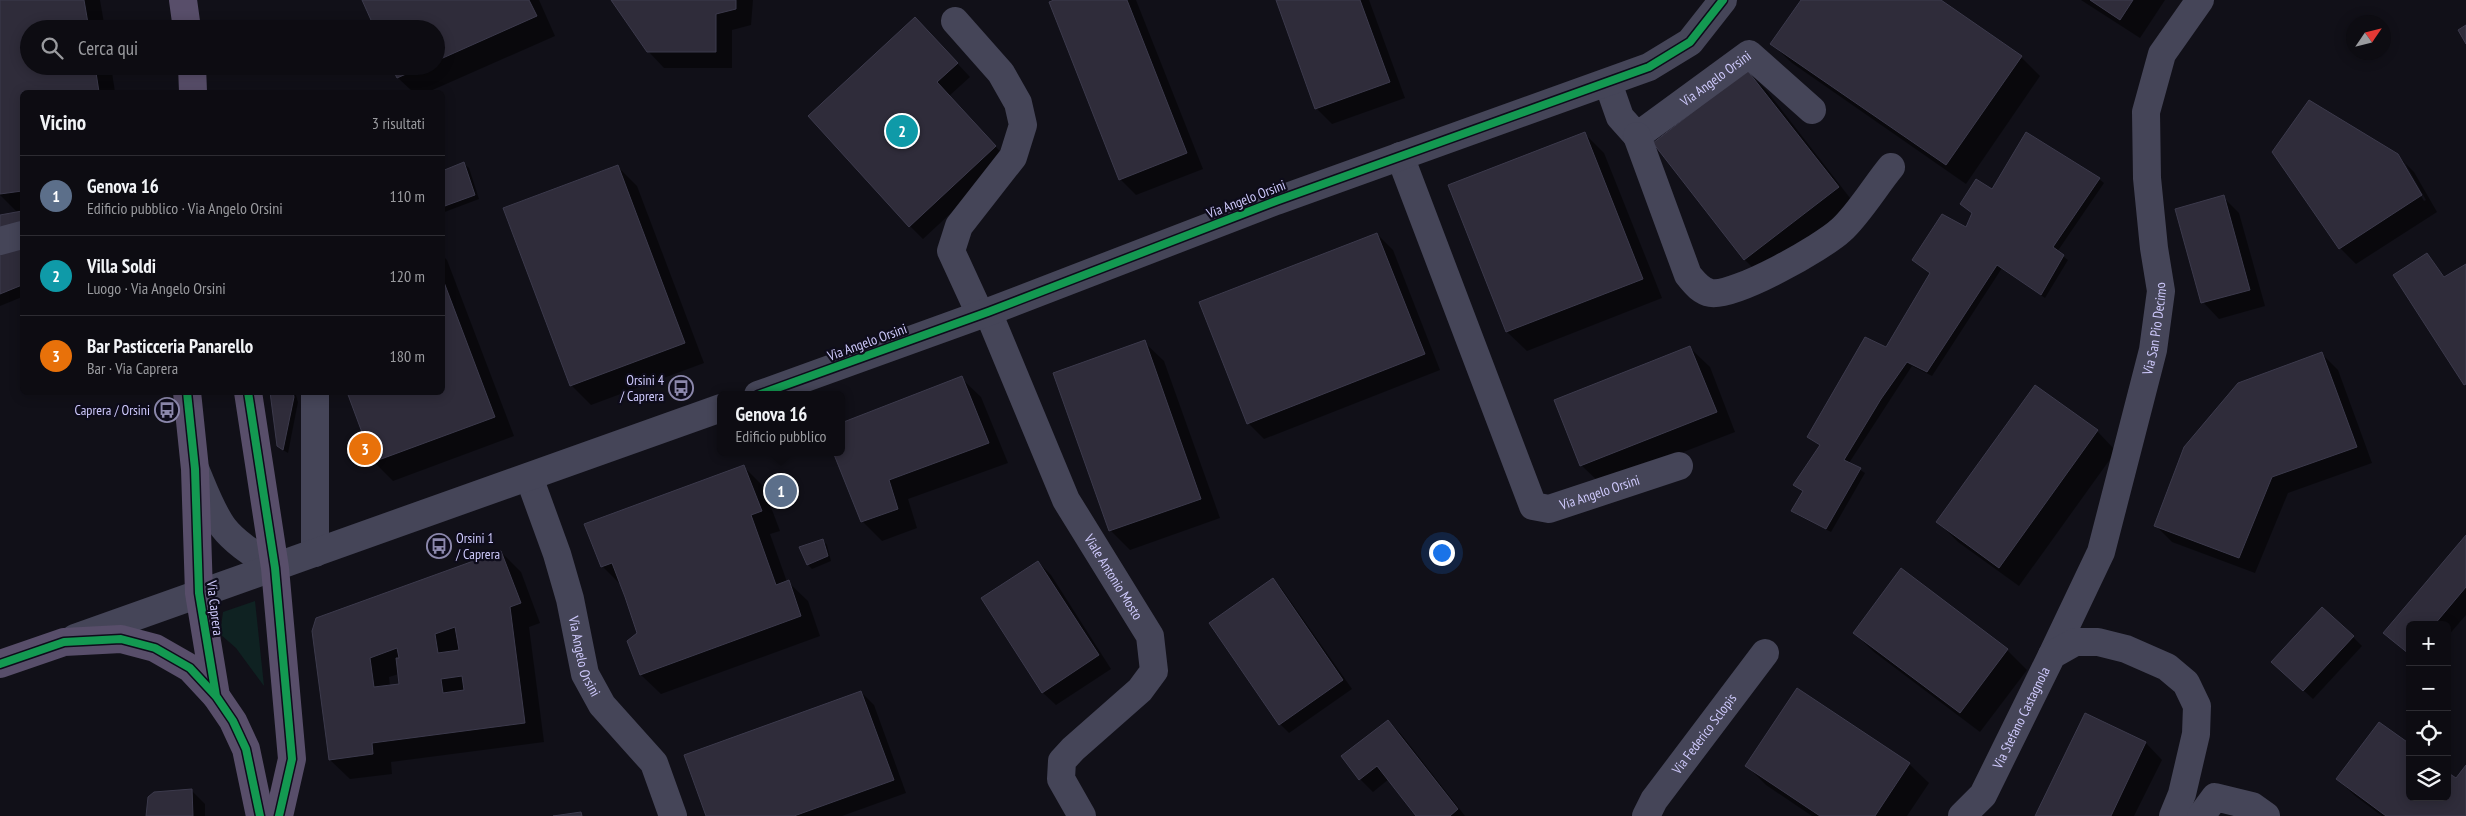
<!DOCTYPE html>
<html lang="it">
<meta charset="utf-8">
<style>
:root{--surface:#0d0c12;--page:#1b1a20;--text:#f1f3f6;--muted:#9a9b9f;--line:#2d2c32;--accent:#8c88ac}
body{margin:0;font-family:"PT Sans Narrow",sans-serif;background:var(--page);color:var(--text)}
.controls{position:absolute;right:15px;bottom:15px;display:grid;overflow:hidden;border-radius:8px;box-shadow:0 2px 12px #0003}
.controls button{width:45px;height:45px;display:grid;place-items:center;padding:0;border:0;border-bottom:1px solid var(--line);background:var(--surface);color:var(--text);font:25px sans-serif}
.compass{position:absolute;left:2346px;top:15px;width:45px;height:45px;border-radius:50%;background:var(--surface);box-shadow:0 2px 12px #0003;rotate:55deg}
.you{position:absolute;left:1441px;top:552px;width:18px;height:18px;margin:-12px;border:4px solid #fff;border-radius:50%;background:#1a73e8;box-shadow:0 0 0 8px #1a73e833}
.badge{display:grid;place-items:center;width:32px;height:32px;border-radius:50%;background:var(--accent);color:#fff;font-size:16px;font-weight:700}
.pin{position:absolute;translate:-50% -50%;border:2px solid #fff;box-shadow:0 1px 5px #0006}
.popup{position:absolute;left:717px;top:391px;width:128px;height:65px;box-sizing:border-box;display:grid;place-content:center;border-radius:8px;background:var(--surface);filter:drop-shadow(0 1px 4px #0005);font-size:16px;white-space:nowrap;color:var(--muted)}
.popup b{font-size:19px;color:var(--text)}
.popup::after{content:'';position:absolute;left:50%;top:100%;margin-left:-10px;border:10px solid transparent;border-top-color:var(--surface)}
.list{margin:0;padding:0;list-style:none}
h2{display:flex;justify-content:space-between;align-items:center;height:65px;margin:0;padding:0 20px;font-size:21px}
h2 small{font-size:16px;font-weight:400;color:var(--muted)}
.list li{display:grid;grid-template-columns:32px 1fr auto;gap:15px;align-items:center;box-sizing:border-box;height:80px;padding:0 20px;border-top:1px solid var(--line)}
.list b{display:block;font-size:19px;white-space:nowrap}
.list p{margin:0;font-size:16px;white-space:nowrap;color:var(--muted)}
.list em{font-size:16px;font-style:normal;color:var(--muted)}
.icon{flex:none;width:28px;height:28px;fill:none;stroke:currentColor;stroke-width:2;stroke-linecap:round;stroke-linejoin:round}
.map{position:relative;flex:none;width:2466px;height:816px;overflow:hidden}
.search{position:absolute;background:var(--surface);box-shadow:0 2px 12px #0003;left:20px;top:20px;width:425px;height:55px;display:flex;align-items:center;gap:12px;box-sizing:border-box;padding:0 18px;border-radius:28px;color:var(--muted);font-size:19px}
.panel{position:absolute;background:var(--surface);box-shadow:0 2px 12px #0003;left:20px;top:90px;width:425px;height:305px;border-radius:8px}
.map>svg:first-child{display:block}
.grass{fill:#0f2222}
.shadow{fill:#0007;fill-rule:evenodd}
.building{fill:#2f2c3a;stroke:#3c3a4c;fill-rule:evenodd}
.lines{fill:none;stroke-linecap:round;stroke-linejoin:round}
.minor{stroke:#454558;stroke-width:28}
.major{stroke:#584e6a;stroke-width:28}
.cycleway-casing{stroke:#0e0c1b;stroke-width:11}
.cycleway{stroke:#139951;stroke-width:8}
.labels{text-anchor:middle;stroke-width:4.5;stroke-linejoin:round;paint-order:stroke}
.street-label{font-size:14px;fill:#cec9fc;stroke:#0e0c1b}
.poi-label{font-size:14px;fill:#cec9fc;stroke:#0e0c1b;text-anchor:end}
</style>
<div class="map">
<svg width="2466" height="816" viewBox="0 0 2466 816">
<rect width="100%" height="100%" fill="#111018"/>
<!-- grass -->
<polygon class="grass" points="255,601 264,686 236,648 220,634 223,612"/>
<!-- shadow -->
<g class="shadow">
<polygon points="0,0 100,0 105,29 29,29 29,66 111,66 115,92 22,92 22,297 0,306 0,216 18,213 0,195"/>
<polygon points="364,0 539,0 555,36 428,92 413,92 398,78 393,66 436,66 436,29"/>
<polygon points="613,0 753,0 751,25 732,30 732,68 664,68 648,51"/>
<polygon points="1057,0 1136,0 1203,169 1136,195 1120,179"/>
<polygon points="1277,0 1369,0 1405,98 1332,124 1316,108"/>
<polygon points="1802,0 1939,0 2021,57 2040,76 1966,184 1792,63 1772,44"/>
<polygon points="2081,0 2165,0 2140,38"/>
<polygon points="928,32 970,77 949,96 1008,160 923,239 910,226"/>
<polygon points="1747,71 1767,91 1857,207 1764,279 1745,260 1655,143"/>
<polygon points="1584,133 1604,153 1662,298 1527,351 1507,332 1450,186"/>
<path d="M2397,155l17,17 23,40 -81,52 -16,-16zM2402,163h3l21,37 -2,1z"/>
<polygon points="464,164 469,168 479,199 442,213 442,173"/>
<polygon points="618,167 637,186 704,363 591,405 571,385"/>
<polygon points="2099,179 2104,183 2057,252 2068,260 2045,298 2002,268 1932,376 1912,366 1849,463 1865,473 1831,532 1797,515 1793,511 1804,492 1799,489 1821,446 1809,437 1886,348 1992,190"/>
<polygon points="2223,197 2239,213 2265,306 2219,319 2203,302"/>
<polygon points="1377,234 1393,250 1440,370 1264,439 1248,423"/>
<polygon points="442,255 447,260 514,436 393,481 374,462 442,392"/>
<polygon points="2427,255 2446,278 2466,266 2466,386"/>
<polygon points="1144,342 1164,361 1220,518 1130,550 1110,530"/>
<polygon points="1690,348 1710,367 1735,432 1601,484 1581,465"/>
<polygon points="2322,354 2338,370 2372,463 2288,493 2255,573 2172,542 2156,526"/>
<polygon points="961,378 981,397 1008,463 908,499 917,528 882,541 862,521 841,452 841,425"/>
<polygon points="271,392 295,392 298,402 288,453 283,450"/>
<polygon points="2097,431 2116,451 2019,586 1958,542 1938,522"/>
<polygon points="744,467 763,486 780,531 770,534 787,582 788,582 808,601 820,636 661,694 641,675 638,633 622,586 602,566"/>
<polygon points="2466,537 2466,615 2447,637 2447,625 2410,625 2410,656 2385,633"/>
<polygon points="823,540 827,545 831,561 812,569 808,565"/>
<path d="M501,552l20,20 19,51 -11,4 15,115 -153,20 1,12 -42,5 -20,-19 -17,-128zM399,674l2,11 -11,1 -1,-9z"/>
<polygon points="1038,562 1051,575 1111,669 1056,705 1042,692"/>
<polygon points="1273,580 1282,589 1352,689 1289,733 1280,724"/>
<polygon points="1854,633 2007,650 2027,670 1980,732 1874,652"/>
<polygon points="2353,637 2362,646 2313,699 2282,671"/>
<polygon points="861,692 874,705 906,793 842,816 707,816"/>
<polygon points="2086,715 2146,743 2162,760 2134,816 2037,816"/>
<polygon points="1388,721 1401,734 1465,816 1418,816 1389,779 1373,792 1360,779"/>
<polygon points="1909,764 1929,783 1907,816 1812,816 1766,785 1747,766"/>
<polygon points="2466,767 2466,816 2382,816 2354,795 2338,779 2410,797 2447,797"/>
<polygon points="192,791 205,804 205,816 148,816"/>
</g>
<!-- building -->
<g class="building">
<polygon points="0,0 84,0 89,29 29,29 29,66 95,66 99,92 22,92 22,191 0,194"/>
<polygon points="362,0 529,0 537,16 436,61 436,29 375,29"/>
<polygon points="611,0 736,0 736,9 716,14 716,52 647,52"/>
<polygon points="1054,0 1127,0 1187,153 1119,180 1049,2"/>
<polygon points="1276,0 1360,0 1390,82 1315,109"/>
<polygon points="1801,0 1941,0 2022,56 1946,165 1770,44"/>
<polygon points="2090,0 2133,0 2120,20"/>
<polygon points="915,17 958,63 937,82 996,146 909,227 808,116"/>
<polygon points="2466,25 2466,44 2458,30"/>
<polygon points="391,66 424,66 397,78"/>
<polygon points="1747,70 1839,187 1744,260 1653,143"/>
<polygon points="2309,100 2398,154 2422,195 2339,249 2272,152"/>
<polygon points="1585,132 1643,279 1506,332 1448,185"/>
<polygon points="2026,132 2100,178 2053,247 2064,255 2041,295 1997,265 1927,372 1907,362 1881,399 1844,460 1861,468 1826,529 1791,511 1803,491 1793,485 1820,445 1807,437 1865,337 1886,347 1930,273 1912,260 1942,214 1966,227 1972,213 1960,204 1976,179 1992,189"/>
<polygon points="464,162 475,195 442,207 442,171"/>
<polygon points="618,165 685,343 570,386 503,208"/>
<polygon points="2224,195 2250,290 2201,303 2175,209"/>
<polygon points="22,211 22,285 0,294 0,215"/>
<polygon points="1377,233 1425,354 1247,424 1199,302"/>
<polygon points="2427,253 2444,277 2466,264 2466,384 2464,385 2393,275"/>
<polygon points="442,277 495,417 373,462 347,392 442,392"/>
<polygon points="1145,340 1201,499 1109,531 1053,373"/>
<polygon points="1690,346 1717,412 1580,466 1554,400"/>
<polygon points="2322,352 2357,447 2272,477 2239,558 2154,526 2184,447 2238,383"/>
<polygon points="962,376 989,443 889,480 898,509 861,522 833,452 841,452 841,423"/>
<polygon points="2035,385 2098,430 1999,568 1936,522"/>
<polygon points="270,392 293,392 294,397 283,450 277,446"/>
<polygon points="744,465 762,511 751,515 776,585 789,580 801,616 640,675 627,641 637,633 625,597 612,563 601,567 584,524"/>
<polygon points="2466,535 2466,587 2434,625 2410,625 2409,654 2383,633"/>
<polygon points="823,539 828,556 807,565 799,547"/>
<path d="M501,551l20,52 -11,4 15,116 -153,20 1,11 -44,6 -17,-129 4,-13zM455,627l4,23 -21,3 -3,-19zM397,648l2,10h-3l3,26 -25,3 -4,-29zM462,676l2,14 -21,3 -2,-14z"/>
<polygon points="1038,561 1099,655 1042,693 981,598"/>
<polygon points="1901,568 2008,649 1960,713 1853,633"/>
<polygon points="1273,578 1343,680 1279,725 1209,623"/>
<polygon points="2322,607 2354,636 2303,691 2271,662"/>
<polygon points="1797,688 1910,763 1875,816 1820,816 1745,766"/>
<polygon points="861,691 894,780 794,816 706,816 684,755"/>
<polygon points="2085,713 2146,742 2111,816 2035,816"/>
<polygon points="1388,720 1458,809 1450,816 1416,816 1377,766 1359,780 1341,756"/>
<polygon points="2379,722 2410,744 2410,797 2447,797 2447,772 2456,778 2466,765 2466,816 2386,816 2336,779"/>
<polygon points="192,789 193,816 146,816 148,797 154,792"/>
<polygon points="581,812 582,816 553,816"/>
</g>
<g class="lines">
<!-- minor -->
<g class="minor">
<polyline points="955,21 1001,73 1018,103 1023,125 1013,157 959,226 951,251 980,314"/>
<path id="s1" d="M1608,83l12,34 17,19 112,-82 63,56"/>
<path d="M1637,136l51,139c6,7 12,16 23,18 24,4 112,-46 130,-63 17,-15 35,-45 50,-63"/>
<path id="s2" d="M1400,156l133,350 16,3 130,-43"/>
<polyline points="0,241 22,235"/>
<path id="s3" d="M988,312l78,188 84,136 4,35 -14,19 -67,59 -11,12 -1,18 21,37"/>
<polyline points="758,395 988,312 1276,201 1649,67 1690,42 1723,0"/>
<path d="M196,471c8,19 15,39 27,56 13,17 34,29 52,41"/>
<path id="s4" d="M529,477l28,77 13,45 15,75 17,31 52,58 19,53"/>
<polyline points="315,553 315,392"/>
<polyline points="75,638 721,408"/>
<path id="s5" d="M2052,655l49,-103 52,-202 8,-59 -7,-43 -7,-70 -1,-66 16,-58 38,-54"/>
<path id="s6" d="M1646,816l8,-16 111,-147"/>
<path id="s7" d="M1962,816l21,-21 69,-140 23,-13h23l28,7 41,18 19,16 11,23 -1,28 -14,60 -9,22"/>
<polyline points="2201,816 2215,797 2252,806 2266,816"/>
</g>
<!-- major -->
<g class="major">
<polyline points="183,0 187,29"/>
<polyline points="192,66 193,92"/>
<polyline points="187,392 195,469 199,593 216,696 233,721 246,749 260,816"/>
<polyline points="248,392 275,568 292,759 279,816"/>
<polyline points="0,664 64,642 121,639 155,648 190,668 216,696"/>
</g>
<defs>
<g id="cycleway">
<polyline points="187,392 195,469 199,593 216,696 233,721 246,749 260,816"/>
<polyline points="248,392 275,568 292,759 279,816"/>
<polyline points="758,395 988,312 1276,201 1649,67 1690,42 1723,0"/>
<polyline points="0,664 64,642 121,639 155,648 190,668 215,695"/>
</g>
</defs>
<!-- cycleway casing -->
<use href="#cycleway" class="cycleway-casing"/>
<!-- cycleway -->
<use href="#cycleway" class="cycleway"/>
</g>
<!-- icons -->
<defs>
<symbol id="bus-ring" viewBox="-11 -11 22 22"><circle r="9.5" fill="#0e0c1b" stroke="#8c88ac" stroke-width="1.5"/><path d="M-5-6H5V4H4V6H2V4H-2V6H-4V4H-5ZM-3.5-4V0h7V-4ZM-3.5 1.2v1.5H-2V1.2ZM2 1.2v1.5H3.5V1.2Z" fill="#8c88ac"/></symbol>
</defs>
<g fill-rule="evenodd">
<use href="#bus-ring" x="667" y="374" width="28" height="28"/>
<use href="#bus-ring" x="153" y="396" width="28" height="28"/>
<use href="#bus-ring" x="425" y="532" width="28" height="28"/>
</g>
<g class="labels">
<!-- street labels -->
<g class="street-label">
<text dy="5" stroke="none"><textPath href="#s1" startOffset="159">Via Angelo Orsini</textPath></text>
<text transform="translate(1246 199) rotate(-21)" y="5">Via Angelo Orsini</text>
<text dy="5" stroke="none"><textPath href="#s5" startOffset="344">Via San Pio Decimo</textPath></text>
<text transform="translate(867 342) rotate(-20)" y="5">Via Angelo Orsini</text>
<text dy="5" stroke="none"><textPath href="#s2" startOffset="444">Via Angelo Orsini</textPath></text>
<text dy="5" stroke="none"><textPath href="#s3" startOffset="294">Viale Antonio Mosto</textPath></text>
<text transform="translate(215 608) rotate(83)" y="5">Via Caprera</text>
<text dy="5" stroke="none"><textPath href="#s4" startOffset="188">Via Angelo Orsini</textPath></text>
<text dy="5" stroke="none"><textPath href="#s7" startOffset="116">Via Stefano Castagnola</textPath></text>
<text dy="5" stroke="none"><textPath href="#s6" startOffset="101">Via Federico Sclopis</textPath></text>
</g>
<!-- poi labels -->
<g class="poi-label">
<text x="664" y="385">Orsini 4<tspan x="664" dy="16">/ Caprera</tspan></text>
<text x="150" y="415">Caprera / Orsini</text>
<text x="456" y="543" text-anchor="start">Orsini 1<tspan x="456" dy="16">/ Caprera</tspan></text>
</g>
</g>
</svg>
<div class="controls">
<button>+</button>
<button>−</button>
<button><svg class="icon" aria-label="locate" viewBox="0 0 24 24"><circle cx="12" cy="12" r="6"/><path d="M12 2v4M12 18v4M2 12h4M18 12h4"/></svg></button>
<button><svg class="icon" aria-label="layers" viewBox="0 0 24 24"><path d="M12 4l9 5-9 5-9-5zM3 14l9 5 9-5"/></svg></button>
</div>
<svg class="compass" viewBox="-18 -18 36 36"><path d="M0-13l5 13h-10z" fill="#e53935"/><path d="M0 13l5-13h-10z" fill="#9a9b9f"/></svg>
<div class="you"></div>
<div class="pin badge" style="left:781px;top:491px;background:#5c6f8a">1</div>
<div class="popup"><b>Genova 16</b>Edificio pubblico</div>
<div class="pin badge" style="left:902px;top:131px;background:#0f9aa8">2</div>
<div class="pin badge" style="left:365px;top:449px;background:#e8710a">3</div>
<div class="search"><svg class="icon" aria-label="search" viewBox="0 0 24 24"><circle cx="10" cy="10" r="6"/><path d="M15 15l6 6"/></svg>Cerca qui</div>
<section class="panel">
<h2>Vicino<small>3 risultati</small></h2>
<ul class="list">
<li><span class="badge" style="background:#5c6f8a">1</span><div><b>Genova 16</b><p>Edificio pubblico · Via Angelo Orsini</p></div><em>110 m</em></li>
<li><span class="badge" style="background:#0f9aa8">2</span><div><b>Villa Soldi</b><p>Luogo · Via Angelo Orsini</p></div><em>120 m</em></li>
<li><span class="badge" style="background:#e8710a">3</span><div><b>Bar Pasticceria Panarello</b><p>Bar · Via Caprera</p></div><em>180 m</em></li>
</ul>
</section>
</div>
